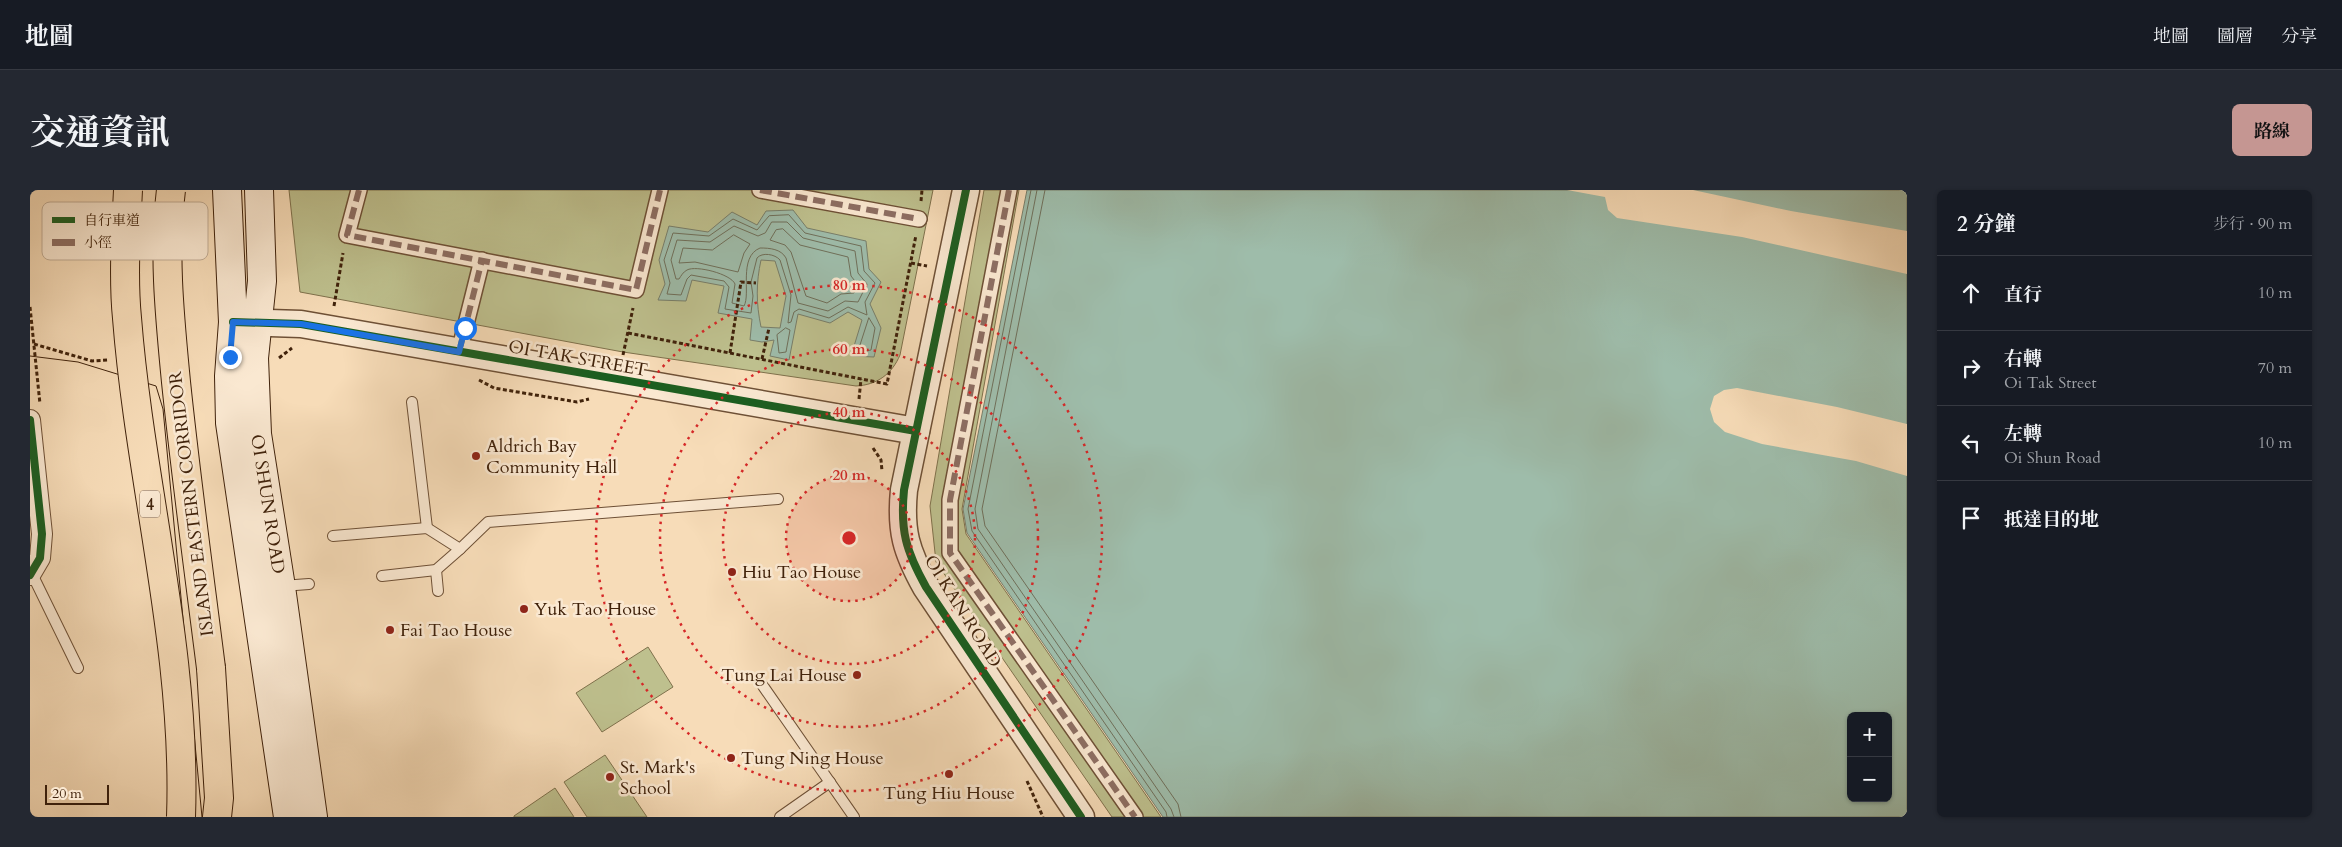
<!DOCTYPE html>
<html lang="zh-TW">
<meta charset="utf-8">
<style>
:root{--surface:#171b24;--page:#242831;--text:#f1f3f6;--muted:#9ea1a6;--line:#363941;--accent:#c59692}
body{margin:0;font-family:Cardo,"Noto Serif TC",serif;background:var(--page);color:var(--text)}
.controls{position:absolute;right:15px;bottom:15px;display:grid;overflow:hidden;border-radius:8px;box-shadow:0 1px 4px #0004}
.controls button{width:45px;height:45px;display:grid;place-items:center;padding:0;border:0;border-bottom:1px solid var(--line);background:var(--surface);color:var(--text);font:25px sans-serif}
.scale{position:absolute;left:15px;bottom:12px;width:64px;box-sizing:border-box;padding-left:5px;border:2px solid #40220b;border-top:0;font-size:14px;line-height:18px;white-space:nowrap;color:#40220b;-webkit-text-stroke:4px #fae8d1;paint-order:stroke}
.stop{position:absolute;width:15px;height:15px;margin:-11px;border:4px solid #1a73e8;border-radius:50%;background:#fff}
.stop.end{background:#1a73e8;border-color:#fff;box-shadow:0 1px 5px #0008}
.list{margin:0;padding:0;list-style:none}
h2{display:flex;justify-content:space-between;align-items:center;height:65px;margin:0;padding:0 20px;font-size:21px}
h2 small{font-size:16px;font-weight:400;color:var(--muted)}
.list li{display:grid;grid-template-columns:32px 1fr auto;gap:15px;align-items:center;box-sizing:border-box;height:75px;padding:0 20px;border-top:1px solid var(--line)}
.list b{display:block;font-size:19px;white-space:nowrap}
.list p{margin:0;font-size:16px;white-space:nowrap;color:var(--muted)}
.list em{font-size:16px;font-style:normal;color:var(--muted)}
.icon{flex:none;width:28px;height:28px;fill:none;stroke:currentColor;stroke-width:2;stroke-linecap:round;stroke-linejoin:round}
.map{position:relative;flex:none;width:1877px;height:627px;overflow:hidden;border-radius:8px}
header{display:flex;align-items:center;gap:30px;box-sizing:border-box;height:70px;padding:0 25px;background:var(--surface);border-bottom:1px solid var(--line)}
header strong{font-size:24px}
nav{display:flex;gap:28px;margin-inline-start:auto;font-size:18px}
.intro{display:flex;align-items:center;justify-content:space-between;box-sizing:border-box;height:120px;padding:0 30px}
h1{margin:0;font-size:35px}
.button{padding:12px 22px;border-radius:8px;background:var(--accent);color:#111;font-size:18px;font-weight:700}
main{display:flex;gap:30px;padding:0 30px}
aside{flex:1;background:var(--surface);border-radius:8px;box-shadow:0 1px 4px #0004}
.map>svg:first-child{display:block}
.green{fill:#bec08e;stroke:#7f714c}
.water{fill:#9ebcaa;stroke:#787e6a;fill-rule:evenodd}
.pier{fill:#f7dcb8}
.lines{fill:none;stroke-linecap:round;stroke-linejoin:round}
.shore{stroke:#6f6f5a;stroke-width:1}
.service-casing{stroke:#6e5036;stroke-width:12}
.pedestrian-casing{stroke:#6e5036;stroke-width:18}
.minor-casing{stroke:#6e5036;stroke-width:22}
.tertiary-casing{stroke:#6e5036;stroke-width:29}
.secondary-casing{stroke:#40220b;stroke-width:30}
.motorway-casing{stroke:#40220b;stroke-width:30}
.path{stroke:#40220b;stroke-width:3;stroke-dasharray:4 2.5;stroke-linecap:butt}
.service{stroke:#fae8d1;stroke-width:10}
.pedestrian{stroke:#fae8d1;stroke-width:15}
.minor{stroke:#fae8d1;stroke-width:20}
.tertiary{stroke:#fae8d1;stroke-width:26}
.secondary{stroke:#fae8d1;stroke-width:28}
.motorway{stroke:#f7dcb8;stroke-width:28}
.tram{stroke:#40220b;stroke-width:1}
.motorway-bridge-casing{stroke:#40220b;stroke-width:30;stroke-linecap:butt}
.motorway-bridge{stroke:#f7dcb8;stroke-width:28}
.quiet{stroke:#8d6e63;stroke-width:6;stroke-dasharray:12 6;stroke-linecap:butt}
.cycleway-casing{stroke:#fae8d1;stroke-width:11}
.cycleway{stroke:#1b5e20;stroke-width:8}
.route{stroke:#1a73e8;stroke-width:6}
.ring{fill:none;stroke:#d62828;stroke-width:2.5;stroke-dasharray:2.5 5}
.poi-dot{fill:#8f2418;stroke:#fae8d1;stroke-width:2}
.labels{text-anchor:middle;stroke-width:5;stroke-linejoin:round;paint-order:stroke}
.shield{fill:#fae8d1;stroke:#785d46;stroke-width:1}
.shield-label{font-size:16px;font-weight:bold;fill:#40220b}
.street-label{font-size:18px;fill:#40220b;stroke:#fae8d1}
.poi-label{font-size:18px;fill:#40220b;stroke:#fae8d1;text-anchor:start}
.key{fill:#fae8d1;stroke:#c2ad96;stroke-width:1}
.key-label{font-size:14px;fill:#40220b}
.centre{fill:#d62828;stroke:#fae8d1;stroke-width:2.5}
.ring-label{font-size:15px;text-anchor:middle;font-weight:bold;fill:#d62828;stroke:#fae8d1;stroke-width:5;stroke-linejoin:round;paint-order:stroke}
</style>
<header>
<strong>地圖</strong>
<nav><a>地圖</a><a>圖層</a><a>分享</a></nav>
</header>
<div class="intro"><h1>交通資訊</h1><a class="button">路線</a></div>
<main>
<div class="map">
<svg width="1877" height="627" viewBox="0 0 1877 627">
<rect width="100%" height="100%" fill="#f7dcb8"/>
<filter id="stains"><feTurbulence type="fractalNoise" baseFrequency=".004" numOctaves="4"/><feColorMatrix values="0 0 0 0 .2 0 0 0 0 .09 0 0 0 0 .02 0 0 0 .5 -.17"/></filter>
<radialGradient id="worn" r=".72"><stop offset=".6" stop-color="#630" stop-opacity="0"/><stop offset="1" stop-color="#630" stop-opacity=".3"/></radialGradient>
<!-- green -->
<g class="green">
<path d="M259,0h644l-33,165c-8,19 -23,30 -44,31l-233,-34 -323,-60z"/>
<polygon points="954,0 989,0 932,319 936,344 1131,627 1082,627 906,372 900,316"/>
<polygon points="618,457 643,497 572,542 546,503"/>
<polygon points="575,565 617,627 557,627 534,592"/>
<polygon points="525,598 544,627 484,627 484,626"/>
</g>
<!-- water -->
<g class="water">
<path d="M997,0h880v627h-744l-196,-284 -4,-24zM1821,526h37v82h-37z"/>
<path d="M763,20l14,18 59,13 3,28 12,13 -11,22 11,24 -7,29 -23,-1 11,-36 -14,-8 -18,11 -32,-9 -9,46 -19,-4 4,-16 -12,2 -12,-2 2,-21 -34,-6 6,-27 -32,-6 -6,21 -28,-1 7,-16 -6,-24 10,-34 39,6 24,-20 25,13 9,-14zM731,70l14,1 11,35 -6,32 -19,-1c-5,-24 -5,-44 0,-67z"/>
</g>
<!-- pier -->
<g class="pier">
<polygon points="1537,0 1663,0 1761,21 1877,41 1877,84 1712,47 1587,28 1578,20 1575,7"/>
<polygon points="1707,198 1807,217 1877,234 1877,286 1826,271 1732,254 1695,242 1684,232 1680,219 1684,206 1694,200"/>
</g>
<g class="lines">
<!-- shore -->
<g class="shore">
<polyline points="1001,0 938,319 942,341 1136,622 1137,627"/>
<polyline points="1007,0 945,319 948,339 1141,619 1144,627"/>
<polyline points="1015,0 952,319 955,336 1148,614 1151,627"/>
<path d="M759,25l16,18 56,13 3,25 11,12 -10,19 2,13 -19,-8 -19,11 -30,-9 -5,3 -3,10 -3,1 3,-28 -11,-35c-5,-6 -18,-8 -23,-2l-6,24 2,14 -2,17 -26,-4 4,-22 -5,-6 -33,-6 -4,4 -6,16 -14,-1 3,-11 -6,-23 9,-27 36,3 24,-17 24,11 12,-14z"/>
<path d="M742,32h15l16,16 52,13 3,22 9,11 -9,18 -13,-1 -17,10 -30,-8 -12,-45c-5,-9 -16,-10 -26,-10 -22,9 -9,46 -16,58l-12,-3 3,-19c-4,-10 -39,-19 -48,-14 -4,2 -6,6 -8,9h-3l-5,-19 6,-20 33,2 24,-16 24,10 7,-3z"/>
<polygon points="753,39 770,55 818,67 821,86 828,95 824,103 811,104 797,113 776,106 761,62 755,55 740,50 746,40"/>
<polygon points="704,45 720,54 714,63 708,82 665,72 649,73 653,58 682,60"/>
<polygon points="839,128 845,138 841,160 831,162 829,159"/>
<polygon points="756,138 760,140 756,162 749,163 747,145"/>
</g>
<defs>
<g id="service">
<polyline points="382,212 397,338"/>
<polyline points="303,346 397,338 430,359 458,332 748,309"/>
<polyline points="406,380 408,401"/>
<polyline points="2,384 48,478"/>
<polyline points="352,386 406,380 430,359"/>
<polyline points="252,396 279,394"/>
<polyline points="733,496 824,627"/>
<polyline points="750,627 800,592"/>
</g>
<g id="pedestrian">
<polyline points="329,0 317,45 606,100 630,0"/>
<polyline points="730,0 889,29"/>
<polyline points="979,0 920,310 920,363 1105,627"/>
<polyline points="429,162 452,70"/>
</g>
<polyline id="minor" points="0,230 12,344 10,368 0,385"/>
<g id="tertiary">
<path d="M936,0l-62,300c-4,41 2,61 22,97l155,230"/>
<polyline points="206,132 271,134 886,241"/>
</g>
<g id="secondary">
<polyline points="197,0 203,132 199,186 200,233 258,627"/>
<polyline points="229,0 232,91 224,168 227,244 251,397 283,627"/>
</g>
<polyline id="motorway" points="181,478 189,608 187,627"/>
</defs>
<!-- service casing -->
<use href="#service" class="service-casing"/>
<!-- pedestrian casing -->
<use href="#pedestrian" class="pedestrian-casing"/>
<!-- minor casing -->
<use href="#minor" class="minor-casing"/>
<!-- tertiary casing -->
<use href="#tertiary" class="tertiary-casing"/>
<!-- secondary casing -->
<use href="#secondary" class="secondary-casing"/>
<!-- motorway casing -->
<use href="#motorway" class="motorway-casing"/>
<!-- path -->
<g class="path">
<polyline points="891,11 892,0"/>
<polyline points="881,73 897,76"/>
<polyline points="304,116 313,63"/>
<polyline points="0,117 10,214"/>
<polyline points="598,143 857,194 886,45"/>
<polyline points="4,154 62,171 78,170"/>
<polyline points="700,163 711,92 726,93"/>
<polyline points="593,165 603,118"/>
<polyline points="249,168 262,158"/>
<polyline points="732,169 739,138"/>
<polyline points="449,190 464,198 547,212 559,209"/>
<polyline points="829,209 831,189"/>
<polyline points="843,258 851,270 852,281"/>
<polyline points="997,591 1013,627"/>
</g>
<!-- service -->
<use href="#service" class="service"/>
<!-- pedestrian -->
<use href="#pedestrian" class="pedestrian"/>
<!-- minor -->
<use href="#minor" class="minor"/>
<!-- tertiary -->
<use href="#tertiary" class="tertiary"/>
<!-- secondary -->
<use href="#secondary" class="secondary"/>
<!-- motorway -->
<use href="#motorway" class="motorway"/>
<!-- tram -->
<polyline class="tram" points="0,166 48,172 126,196 133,219 172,627"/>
<defs>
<g id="motorway-bridge">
<path d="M98,0c-2,41 -5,88 -1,128 13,166 60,332 54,499"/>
<path d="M141,0c-8,63 -1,129 5,192 10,96 23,191 35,286"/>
</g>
</defs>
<!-- motorway-bridge casing -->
<use href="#motorway-bridge" class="motorway-bridge-casing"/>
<!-- motorway-bridge -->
<use href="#motorway-bridge" class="motorway-bridge"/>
<!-- quiet -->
<g class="quiet">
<polyline points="329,0 317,45 606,100 630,0"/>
<polyline points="730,0 889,29"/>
<polyline points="979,0 920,310 920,363 1105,627"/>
<polyline points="429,162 452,70"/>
</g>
<defs>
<g id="cycleway">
<path d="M936,0l-62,300c-4,41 2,61 22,97l155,230"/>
<polyline points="203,132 271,134 886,241"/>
<polyline points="0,230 12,344 10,368 0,385"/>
</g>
</defs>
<!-- cycleway casing -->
<use href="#cycleway" class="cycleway-casing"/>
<!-- cycleway -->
<use href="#cycleway" class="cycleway"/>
</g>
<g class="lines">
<!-- route -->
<polyline class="route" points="200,167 203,132 271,134 429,162 435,138"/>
</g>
<!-- distance rings -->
<circle cx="819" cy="348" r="63" fill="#d62828" fill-opacity=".12"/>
<g class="ring">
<circle cx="819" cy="348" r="63"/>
<circle cx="819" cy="348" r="126"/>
<circle cx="819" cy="348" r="189"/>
<circle cx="819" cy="348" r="253"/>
</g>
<!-- markers -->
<g class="poi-dot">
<circle cx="446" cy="266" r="5"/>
<circle cx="702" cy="382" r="5"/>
<circle cx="494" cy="419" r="5"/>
<circle cx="360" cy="440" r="5"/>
<circle cx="827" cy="485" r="5"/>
<circle cx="701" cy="568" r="5"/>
<circle cx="919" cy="584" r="5"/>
<circle cx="580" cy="587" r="5"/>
</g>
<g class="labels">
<!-- shield labels -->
<rect class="shield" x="110" y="300.5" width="20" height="27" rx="4"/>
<g class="shield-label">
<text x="120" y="320">4</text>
</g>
<!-- street labels -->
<g class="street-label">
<text transform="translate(548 168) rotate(10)" y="6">OI TAK STREET</text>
<text transform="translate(161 314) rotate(-97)" y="6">ISLAND EASTERN CORRIDOR</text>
<text transform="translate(238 314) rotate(81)" y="6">OI SHUN ROAD</text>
<text transform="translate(933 421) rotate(58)" y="6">OI KAN ROAD</text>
</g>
<!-- poi labels -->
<g class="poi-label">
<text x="456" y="262">Aldrich Bay<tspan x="456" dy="21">Community Hall</tspan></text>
<text x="712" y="388">Hiu Tao House</text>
<text x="504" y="425">Yuk Tao House</text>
<text x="370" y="446">Fai Tao House</text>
<text x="817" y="491" text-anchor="end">Tung Lai House</text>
<text x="711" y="574">Tung Ning House</text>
<text x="590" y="583">St. Mark's<tspan x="590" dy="21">School</tspan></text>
<text x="919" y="609" text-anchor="middle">Tung Hiu House</text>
</g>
</g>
<!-- legend -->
<rect x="12" y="12" width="166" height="58" rx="8" class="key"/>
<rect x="22" y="27" width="23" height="6" fill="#1b5e20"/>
<rect x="22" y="49" width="23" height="7" fill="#8d6e63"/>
<g class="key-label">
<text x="54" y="35">自行車道</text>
<text x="54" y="57">小徑</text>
</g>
<circle cx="819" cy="348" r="8" class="centre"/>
<g class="ring-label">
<text x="819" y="100">80 m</text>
<text x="819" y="164">60 m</text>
<text x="819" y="227">40 m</text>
<text x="819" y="290">20 m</text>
</g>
<rect width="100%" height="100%" filter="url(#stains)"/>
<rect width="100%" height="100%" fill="url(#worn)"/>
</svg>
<div class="controls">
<button>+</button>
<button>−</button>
</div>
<div class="scale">20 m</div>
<div class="stop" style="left:435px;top:138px"></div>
<div class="stop end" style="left:200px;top:167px"></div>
</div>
<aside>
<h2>2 分鐘<small>步行 · 90 m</small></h2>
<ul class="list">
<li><svg class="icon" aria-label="ahead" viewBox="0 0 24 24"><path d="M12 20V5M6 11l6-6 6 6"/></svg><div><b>直行</b></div><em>10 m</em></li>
<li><svg class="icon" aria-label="right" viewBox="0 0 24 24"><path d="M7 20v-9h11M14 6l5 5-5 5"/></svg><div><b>右轉</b><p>Oi Tak Street</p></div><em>70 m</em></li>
<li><svg class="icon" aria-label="left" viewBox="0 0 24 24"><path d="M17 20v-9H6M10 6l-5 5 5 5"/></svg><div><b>左轉</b><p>Oi Shun Road</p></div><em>10 m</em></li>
<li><svg class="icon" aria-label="arrive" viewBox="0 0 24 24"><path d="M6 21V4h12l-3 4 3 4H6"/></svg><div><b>抵達目的地</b></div></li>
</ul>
</aside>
</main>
